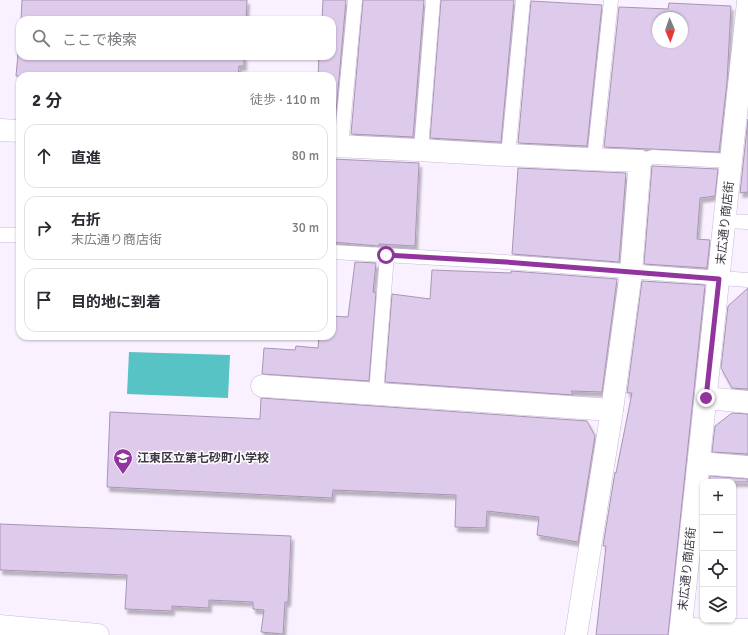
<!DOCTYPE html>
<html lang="ja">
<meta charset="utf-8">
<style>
:root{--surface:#fff;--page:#f7f7f7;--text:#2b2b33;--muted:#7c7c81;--line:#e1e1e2}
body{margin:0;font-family:Signika,"Noto Sans JP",sans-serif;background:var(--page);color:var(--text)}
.controls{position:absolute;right:12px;bottom:12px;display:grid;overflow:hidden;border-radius:8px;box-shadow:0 1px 3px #0004}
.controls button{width:36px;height:36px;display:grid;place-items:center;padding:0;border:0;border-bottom:1px solid var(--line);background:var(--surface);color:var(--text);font:20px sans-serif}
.compass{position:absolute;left:652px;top:12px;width:36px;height:36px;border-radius:50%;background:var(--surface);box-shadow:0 1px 3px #0004;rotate:178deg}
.stop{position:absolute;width:12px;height:12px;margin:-9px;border:3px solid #91349d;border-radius:50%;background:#fff}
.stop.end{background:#91349d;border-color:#fff;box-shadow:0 1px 4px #0008}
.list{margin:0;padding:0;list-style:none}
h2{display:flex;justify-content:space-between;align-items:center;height:52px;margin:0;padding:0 16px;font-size:17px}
h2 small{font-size:13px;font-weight:400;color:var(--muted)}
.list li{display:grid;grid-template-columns:26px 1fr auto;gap:12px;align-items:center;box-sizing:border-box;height:64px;margin:0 8px 8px;padding:0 8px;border:1px solid var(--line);border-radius:12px}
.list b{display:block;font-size:15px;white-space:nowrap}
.list p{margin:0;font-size:13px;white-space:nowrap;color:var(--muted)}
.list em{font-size:13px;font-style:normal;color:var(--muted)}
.icon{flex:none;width:22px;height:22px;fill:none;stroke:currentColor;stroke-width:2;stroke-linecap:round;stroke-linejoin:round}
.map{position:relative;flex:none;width:748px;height:635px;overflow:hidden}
.search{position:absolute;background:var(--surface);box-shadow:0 1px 3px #0004;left:16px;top:16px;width:320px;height:44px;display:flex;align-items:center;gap:10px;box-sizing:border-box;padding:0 14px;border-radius:12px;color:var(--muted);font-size:15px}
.panel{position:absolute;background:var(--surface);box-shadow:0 1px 3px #0004;left:16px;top:72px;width:320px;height:268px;border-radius:12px}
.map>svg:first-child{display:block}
.water{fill:#58c3c4}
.building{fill:#decbec;stroke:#a795b4;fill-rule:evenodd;filter:url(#shadow)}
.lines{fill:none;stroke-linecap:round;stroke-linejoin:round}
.lane-casing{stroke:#cab8d8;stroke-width:15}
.street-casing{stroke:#cab8d8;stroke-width:23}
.lane{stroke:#fff;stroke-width:14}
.street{stroke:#fff;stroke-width:22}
.route{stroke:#91349d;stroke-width:5}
.labels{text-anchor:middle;stroke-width:3;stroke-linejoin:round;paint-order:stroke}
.street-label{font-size:12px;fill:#3e3643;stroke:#fff}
.poi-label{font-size:12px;font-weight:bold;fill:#3e3643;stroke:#fff;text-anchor:start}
</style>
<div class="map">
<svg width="748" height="635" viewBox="0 0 748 635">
<defs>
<filter id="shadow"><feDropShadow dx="2.5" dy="4.5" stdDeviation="1" flood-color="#0004"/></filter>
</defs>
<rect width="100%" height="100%" fill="#f9f1ff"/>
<!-- water -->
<polygon class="water" points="129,352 230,355 228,398 127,394"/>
<!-- building -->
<g class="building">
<polygon points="22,0 247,0 246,20 21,20"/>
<polygon points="323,0 346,0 334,134 332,134 332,76 318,76 319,56 332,56 332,20 322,20"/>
<polygon points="363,0 424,0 413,137 351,134"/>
<polygon points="441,0 514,0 501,142 430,138"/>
<polygon points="531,1 602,5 587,146 518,143"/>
<path d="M669,3l62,3 -4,76 -8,70 -115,-5 15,-140 49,2zM658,18h24v24h-24z"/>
<polygon points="20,31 20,56 244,56 244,66 239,66 238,76 16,76"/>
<polygon points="748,119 748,192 740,193"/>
<polygon points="332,159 419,163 415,246 379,244 379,246 332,242"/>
<polygon points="652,166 718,169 715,196 700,198 697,239 710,240 707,268 644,264"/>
<polygon points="518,168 626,173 619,262 512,254"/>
<polygon points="355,262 376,263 373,292 376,293 369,381 262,374 264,348 295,350 296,346 318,348 319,336 332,336 332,316 348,317"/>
<polygon points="432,270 511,273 511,271 617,279 602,392 571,391 573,395 385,382 392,294 430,299"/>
<polygon points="642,281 705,285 668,635 596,635 606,546 603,546 615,472 616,473 632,393 627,393"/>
<polygon points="748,288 748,389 732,388 721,368 728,306"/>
<polygon points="261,398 587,421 595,436 578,542 537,535 539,517 487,511 486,528 455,527 456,495 333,490 332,498 107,487 110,412 260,419"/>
<polygon points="732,413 748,414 748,454 712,452 715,426"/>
<polygon points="710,476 748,479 748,482 709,482"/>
<polygon points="0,524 291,536 288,602 285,602 283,634 261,632 264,610 253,609 253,602 209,600 209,608 172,606 172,611 125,609 127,575 0,570"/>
</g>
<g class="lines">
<defs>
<g id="lane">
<polyline points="341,146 355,0"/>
<polyline points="421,149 433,0"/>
<polyline points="508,156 523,0"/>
<polyline points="594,160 611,0"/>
<polyline points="640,161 653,157 731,161"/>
<polyline points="725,221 748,222"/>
<polyline points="0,235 20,235"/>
<polyline points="332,252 506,262 748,280"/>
<polyline points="376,394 387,255"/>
</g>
<g id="street">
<polyline points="0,130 20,131"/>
<path d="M332,146c103,4 205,12 308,15l-9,111 -19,138 -36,225"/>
<polyline points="262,386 612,410"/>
<polyline points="706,398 748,402"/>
<polyline points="699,463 748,467"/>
<polyline points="0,626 98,635"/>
<polyline points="681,629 748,630"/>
<polyline points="680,635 748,2"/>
</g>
</defs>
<!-- lane casing -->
<use href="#lane" class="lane-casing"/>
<!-- street casing -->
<use href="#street" class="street-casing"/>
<!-- lane -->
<use href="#lane" class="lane"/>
<!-- street -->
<use href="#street" class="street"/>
</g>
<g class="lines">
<!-- route -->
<polyline class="route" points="386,255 506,262 719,279 706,398"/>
</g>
<!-- icons -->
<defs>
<symbol id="school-pin" viewBox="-11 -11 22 30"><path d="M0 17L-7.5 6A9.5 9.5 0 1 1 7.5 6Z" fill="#91349d" stroke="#fff"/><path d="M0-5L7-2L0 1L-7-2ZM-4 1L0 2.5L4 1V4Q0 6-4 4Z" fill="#fff"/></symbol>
</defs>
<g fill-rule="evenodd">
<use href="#school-pin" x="112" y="447" width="22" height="30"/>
</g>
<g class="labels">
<!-- street labels -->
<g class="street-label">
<text transform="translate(725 223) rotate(-84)" y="4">末広通り商店街</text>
<text transform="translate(687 569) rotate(-84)" y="4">末広通り商店街</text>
</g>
<!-- poi labels -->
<g class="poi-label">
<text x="137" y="462">江東区立第七砂町小学校</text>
</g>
</g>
</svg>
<div class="controls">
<button>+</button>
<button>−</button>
<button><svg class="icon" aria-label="locate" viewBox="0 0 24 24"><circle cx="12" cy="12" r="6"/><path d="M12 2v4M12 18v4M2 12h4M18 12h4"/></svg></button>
<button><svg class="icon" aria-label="layers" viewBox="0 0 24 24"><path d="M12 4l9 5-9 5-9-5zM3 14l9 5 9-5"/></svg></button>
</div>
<svg class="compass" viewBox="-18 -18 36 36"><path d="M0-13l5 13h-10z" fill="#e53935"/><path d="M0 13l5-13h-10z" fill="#7c7c81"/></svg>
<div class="stop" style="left:386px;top:255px"></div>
<div class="stop end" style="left:706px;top:398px"></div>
<div class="search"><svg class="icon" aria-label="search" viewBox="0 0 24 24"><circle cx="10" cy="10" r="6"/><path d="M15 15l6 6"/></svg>ここで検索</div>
<section class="panel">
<h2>2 分<small>徒歩 · 110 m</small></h2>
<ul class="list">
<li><svg class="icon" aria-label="ahead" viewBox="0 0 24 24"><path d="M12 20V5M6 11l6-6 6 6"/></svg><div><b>直進</b></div><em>80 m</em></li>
<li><svg class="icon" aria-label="right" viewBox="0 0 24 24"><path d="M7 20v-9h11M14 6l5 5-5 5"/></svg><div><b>右折</b><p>末広通り商店街</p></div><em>30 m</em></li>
<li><svg class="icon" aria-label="arrive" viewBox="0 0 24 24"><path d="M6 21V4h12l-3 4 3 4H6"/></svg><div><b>目的地に到着</b></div></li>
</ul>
</section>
</div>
